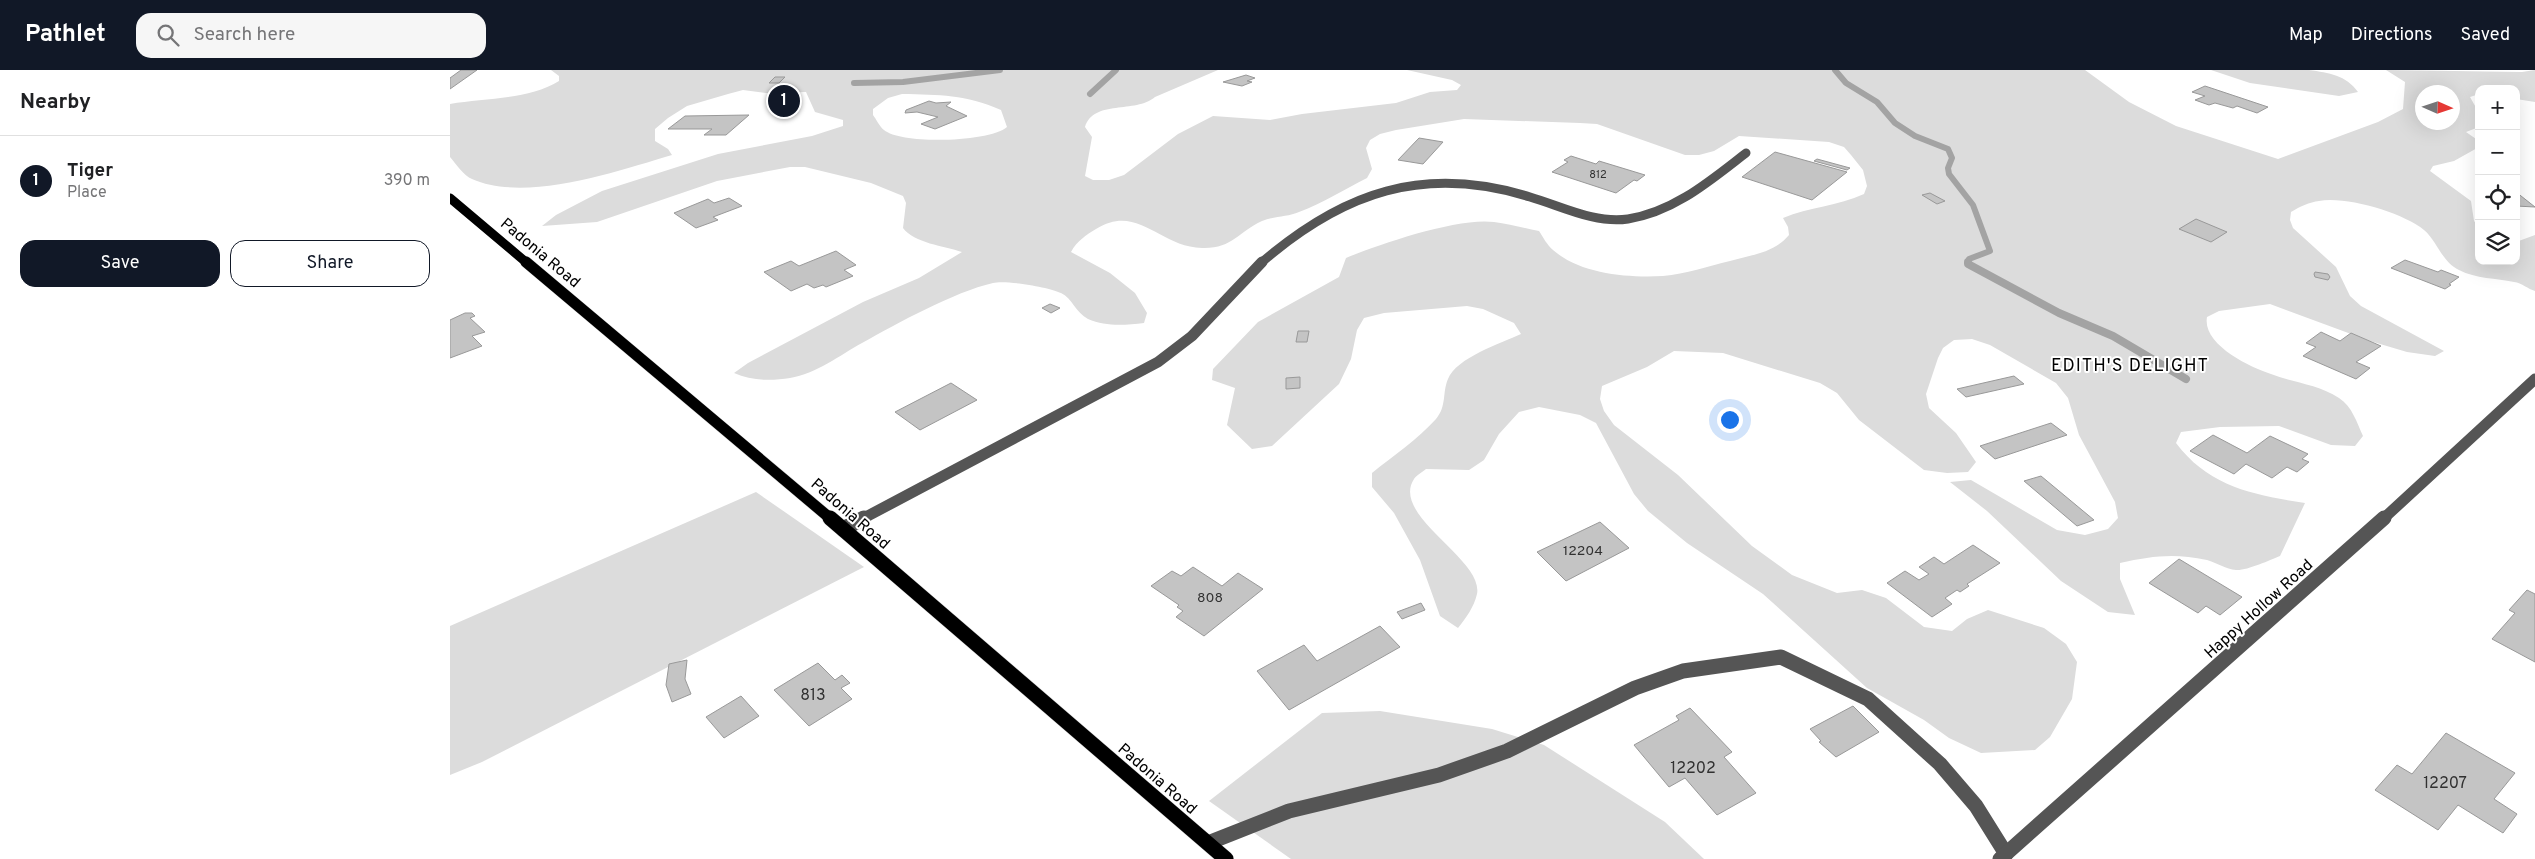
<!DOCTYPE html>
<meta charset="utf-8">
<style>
:root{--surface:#fff;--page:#f6f6f6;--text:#202124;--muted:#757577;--line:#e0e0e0;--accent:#111827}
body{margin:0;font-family:Overpass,sans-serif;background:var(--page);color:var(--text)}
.controls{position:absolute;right:15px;top:15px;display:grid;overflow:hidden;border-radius:10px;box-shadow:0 5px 20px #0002}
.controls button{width:45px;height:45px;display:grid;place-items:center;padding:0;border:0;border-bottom:1px solid var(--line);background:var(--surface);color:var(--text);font:25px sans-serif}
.compass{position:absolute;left:1965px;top:15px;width:45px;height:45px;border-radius:50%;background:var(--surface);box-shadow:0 5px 20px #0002;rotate:93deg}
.you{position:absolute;left:1279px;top:349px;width:18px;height:18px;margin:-12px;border:4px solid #fff;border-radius:50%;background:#1a73e8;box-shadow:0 0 0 8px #1a73e833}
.badge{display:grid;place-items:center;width:32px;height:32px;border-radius:50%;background:var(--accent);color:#fff;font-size:16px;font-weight:700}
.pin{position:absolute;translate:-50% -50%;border:2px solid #fff;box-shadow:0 1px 5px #0006}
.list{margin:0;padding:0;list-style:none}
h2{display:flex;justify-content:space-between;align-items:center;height:65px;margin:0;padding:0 20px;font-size:21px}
h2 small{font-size:16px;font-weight:400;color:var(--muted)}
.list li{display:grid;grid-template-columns:32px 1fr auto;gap:15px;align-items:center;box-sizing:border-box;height:90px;padding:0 20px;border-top:1px solid var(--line)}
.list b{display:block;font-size:19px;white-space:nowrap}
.list p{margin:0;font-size:16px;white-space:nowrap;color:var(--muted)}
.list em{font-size:16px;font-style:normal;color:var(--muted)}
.actions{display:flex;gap:10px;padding:15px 20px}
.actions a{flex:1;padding:11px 0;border:1px solid var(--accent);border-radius:15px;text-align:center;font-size:18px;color:var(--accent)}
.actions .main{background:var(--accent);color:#fff}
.icon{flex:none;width:28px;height:28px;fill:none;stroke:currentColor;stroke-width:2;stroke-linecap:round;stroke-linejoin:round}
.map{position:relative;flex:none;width:2085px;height:789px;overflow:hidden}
header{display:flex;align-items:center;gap:30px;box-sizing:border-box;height:70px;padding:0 25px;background:var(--accent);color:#fff}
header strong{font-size:24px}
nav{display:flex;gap:28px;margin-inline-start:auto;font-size:18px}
.search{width:350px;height:45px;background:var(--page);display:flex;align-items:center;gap:12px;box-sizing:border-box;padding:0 18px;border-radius:15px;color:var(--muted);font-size:19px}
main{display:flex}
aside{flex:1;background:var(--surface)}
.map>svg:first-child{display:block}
.green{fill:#dcdcdc;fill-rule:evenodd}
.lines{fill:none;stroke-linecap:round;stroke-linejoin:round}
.stream-far1{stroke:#a3a3a3;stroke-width:6}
.stream{stroke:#a3a3a3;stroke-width:8}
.building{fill:#c4c4c4;stroke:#999}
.major-far2-casing{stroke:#dbdbdb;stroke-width:9}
.major-far1-casing{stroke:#dbdbdb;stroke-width:12}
.major-casing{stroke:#dbdbdb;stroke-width:16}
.minor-far2{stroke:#555;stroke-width:9}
.minor-far1{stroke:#555;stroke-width:11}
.minor{stroke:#555;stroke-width:15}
.major-far2{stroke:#000;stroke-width:9}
.major-far1{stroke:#000;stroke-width:11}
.major{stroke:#000;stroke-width:15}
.labels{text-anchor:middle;stroke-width:4;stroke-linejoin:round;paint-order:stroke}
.far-number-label{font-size:11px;fill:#313131}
.number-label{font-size:14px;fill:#313131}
.street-label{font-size:16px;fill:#000;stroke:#fff}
.near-number-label{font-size:16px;fill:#313131}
.neighbourhood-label{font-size:18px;letter-spacing:1px;fill:#000;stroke:#fff}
</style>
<header>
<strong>Pathlet</strong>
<div class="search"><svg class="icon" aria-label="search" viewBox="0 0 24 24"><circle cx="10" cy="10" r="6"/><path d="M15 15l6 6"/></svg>Search here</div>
<nav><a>Map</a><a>Directions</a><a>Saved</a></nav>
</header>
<main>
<aside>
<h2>Nearby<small></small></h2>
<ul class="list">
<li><span class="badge">1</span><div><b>Tiger</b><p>Place</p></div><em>390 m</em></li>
</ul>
<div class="actions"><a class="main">Save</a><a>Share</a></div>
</aside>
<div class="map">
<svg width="2085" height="789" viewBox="0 0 2085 789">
<rect width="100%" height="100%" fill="#fff"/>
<!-- green -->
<g class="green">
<path d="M101,0h667l-63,27c-20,17 -61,2 -70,30l7,10 -7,39 8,4h16l15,-5 54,-41 35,-18 57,4 32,-6 94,-11 34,-11 27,-2 4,-5 -9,-5 -45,-10h678l44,32 47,24 102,33 100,-37 25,-13 2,-27 -19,-12 136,2 13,-2v32l-19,-3v-10h-37v5l-9,3 9,16v14l-13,5 13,9v6l-25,14 -21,5 -3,5 41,30 3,20 5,6v34h37v-19l19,-7v56c-7,-2 -13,-8 -21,-9 -18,-4 -38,-3 -55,-12 -18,-9 -21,-28 -35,-40 -21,-17 -77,-34 -105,-29 -9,1 -20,6 -28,11l-1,8 3,8 43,39 14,29 11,10 83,45 -9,5 -28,-4 -37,-11 -100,-37 -51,7 -12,6c-5,27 42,50 64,57 23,9 47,10 68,24 13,8 18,25 24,38l-8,10 -24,-1 -52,-19 -59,1 -39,5 -5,11c33,44 78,52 129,60l-25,53c-10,4 -34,15 -44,14 -10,-1 -19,-7 -29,-10 -33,-7 -55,-4 -87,3v16l15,36 -27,-3 -47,-31 -74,-70 -37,-29 21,-2 86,50 28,5 23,-6 10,-11 -3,-16 -36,-67 -11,-37 -12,-15 -66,-38 -18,-6 -18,1 -11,8 -5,10 -12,36 3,14 27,25 20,29 -8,10 -21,1 -23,-3 -65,-50 -22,-27 -17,-10 -97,-30 -49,-2 -27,16 -45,19 -2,13 4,12 10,14 64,50 74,71 40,29 45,18 25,-3 24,8 38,29 28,4 15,-12 21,-9 56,18 22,16 11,18 -5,37 -22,38 -15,13 -54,3 -32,-15 -25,-18 -57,-32 -104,-94 -76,-51 -39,-32 -14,-17 -38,-71 -16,-8 -41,-8 -20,5 -20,22 -15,26 -15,10 -43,-1c-4,3 -10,7 -12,10 -24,37 70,80 63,115 -3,13 -11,24 -19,34l-18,-12 -20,-56 -26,-47 -22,-26v-14c21,-17 46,-34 64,-54 11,-13 6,-26 12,-40 8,-21 53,-36 73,-45l-7,-11 -31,-14 -16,-3 -83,7 -20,5 -7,12 -6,29 -12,25 -67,62 -20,3 -25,-24 8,-37 -23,-8 1,-11 45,-47 81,-45 7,-19c33,-14 113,-41 148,-36 15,2 30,6 45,9 4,6 8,14 14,19 27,24 75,28 110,26 23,-2 45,-10 67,-15 21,-6 44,-8 59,-26l-1,-8 -5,-9c26,-11 55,-12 81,-24l3,-8 -4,-16 -12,-15 -7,-8 -15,-5 -90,-6 -25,15 -15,4h-14l-88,-31 -17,-1 -116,-4 -68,11 -16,4 -10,6 -4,8 6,21 -5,9c-22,11 -44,25 -68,34 -11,5 -25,4 -37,9 -24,11 -30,28 -60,27 -43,-1 -64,-45 -106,-19 -10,6 -19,12 -25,23l39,21 25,20 12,20 -3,10c-18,2 -38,4 -56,-4 -12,-6 -16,-21 -27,-26 -12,-6 -55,-13 -68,-10 -39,9 -95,40 -131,60 -22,12 -46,31 -72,35 -18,3 -39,3 -56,-5l14,-10 115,-61 56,-24 43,-26c-18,-6 -48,-9 -59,-24l3,-25 -3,-7 -32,-13 -66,-16h-15l-73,14 -120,41 -55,4 14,-11 46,-24 116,-37 94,-18 31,-10v-6l-28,-8 -9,-20 -40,1 -23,-3 -15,4 -41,12 -19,12 -13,11v12l13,8 4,6c-54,16 -146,48 -200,24 -8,-3 -16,-15 -22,-22v-53c35,-6 78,-4 109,-23v-5zM1972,22h30v30h-30zM452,24c38,1 63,0 99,16l6,17c-17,15 -105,18 -123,3 -4,-3 -8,-11 -11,-15v-6l15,-11z"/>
<path d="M1761,0h98c20,3 37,5 49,22l-19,4 -89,-13z"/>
<polygon points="306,422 414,497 32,692 0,705 0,556"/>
<polygon points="930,641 1042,659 1094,675 1215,752 1254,789 841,789 759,731 872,643"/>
</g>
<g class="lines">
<!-- stream-far1 -->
<g class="stream-far1">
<polyline points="1385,0 1396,13 1427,32 1445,53 1465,66 1498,79 1502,88 1498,98 1499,104 1523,135 1540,181 1519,189 1518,193"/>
<polyline points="404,13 453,12 550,0"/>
<polyline points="640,24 666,0"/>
</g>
<!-- stream -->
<polyline class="stream" points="1518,192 1518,194 1609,243 1663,266 1736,309"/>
</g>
<!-- building -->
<g class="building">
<polygon points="11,0 27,0 0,19 0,8"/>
<polygon points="796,5 805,8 797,11 802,12 792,16 773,12"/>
<polygon points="325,7 335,7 329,13 319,13"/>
<polygon points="1755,16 1818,37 1807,43 1787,36 1783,38 1765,33 1759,35 1745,30 1755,26 1742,22"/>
<polygon points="479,31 486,33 501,32 496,36 517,46 485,59 471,54 488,47 467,42 455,43 456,40"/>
<polygon points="299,45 276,65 254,65 262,59 218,59 235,46"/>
<polygon points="969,68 993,72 973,94 948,90"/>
<polygon points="1325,82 1397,102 1362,130 1292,107"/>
<polygon points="1121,86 1146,94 1149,91 1195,105 1187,111 1184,110 1166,123 1102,102 1118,92 1114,90"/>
<polygon points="1367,89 1400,98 1397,100 1364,91"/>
<polygon points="2066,122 2085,137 2066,136"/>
<polygon points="1480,123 1495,131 1487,134 1472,125"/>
<polygon points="279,128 292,136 263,147 268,150 246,158 224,143 258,129 264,133"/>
<polygon points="1746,149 1777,162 1761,172 1729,159"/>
<polygon points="386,181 406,195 394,200 403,206 376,217 373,215 364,218 357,214 341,221 314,202 341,191 349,196"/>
<polygon points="1955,190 1988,202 1991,200 2009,207 1999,214 2001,215 1995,219 1941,198"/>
<polygon points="1865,202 1878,204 1880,207 1878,210 1865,207 1864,204"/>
<polygon points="600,234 610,238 601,243 592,238"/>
<polygon points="15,243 22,243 25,246 20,248 35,262 22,266 32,276 0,288 0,250"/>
<polygon points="848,261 859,261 857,272 846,272"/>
<polygon points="1871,262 1890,271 1901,263 1931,276 1906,292 1920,298 1906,309 1853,286 1866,277 1856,273"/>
<polygon points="1564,306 1574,314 1516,327 1507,319"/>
<polygon points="850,307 850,318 836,319 836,308"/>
<polygon points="501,313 527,330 470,360 445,342"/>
<polygon points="1601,353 1617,365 1545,389 1530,376"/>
<polygon points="1763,365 1797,383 1820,366 1858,384 1852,389 1859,392 1847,402 1837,397 1822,408 1796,394 1784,404 1740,381"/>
<polygon points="1591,406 1644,450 1627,456 1574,411"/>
<polygon points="1150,452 1179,478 1116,511 1087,482"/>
<polygon points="1523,475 1550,493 1517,514 1519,516 1510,522 1507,520 1495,528 1502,534 1482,547 1437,513 1455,501 1469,510 1479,504 1469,497 1484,487 1494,494"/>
<polygon points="1729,489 1792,527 1770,545 1756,536 1748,543 1699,513"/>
<polygon points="743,497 772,516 788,503 813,519 754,566 726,547 733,541 727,537 729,535 701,516 722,501 731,506"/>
<polygon points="2077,520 2085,524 2085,592 2042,569 2065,543 2059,540"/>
<polygon points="971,533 975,540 952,549 947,542"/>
<polygon points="930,556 950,577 839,640 807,601 854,575 867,591"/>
<polygon points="237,590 235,609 241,624 222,632 216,615 219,594"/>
<polygon points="368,593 385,610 392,605 400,613 391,618 402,629 359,656 324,620"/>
<polygon points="291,626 309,646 274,668 256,647"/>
<polygon points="1403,636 1429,662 1386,687 1369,672 1371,671 1360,659"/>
<polygon points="1240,638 1282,682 1274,687 1306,723 1267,745 1235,708 1219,717 1184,675 1229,650 1226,646"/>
<polygon points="1996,663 2065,703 2044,729 2067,744 2053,763 2008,735 1988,760 1925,720 1947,695 1962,704"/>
</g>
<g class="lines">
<defs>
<polyline id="major-far2" points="0,128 77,193"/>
<polyline id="major-far1" points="76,192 381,449"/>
<polyline id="major" points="380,448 776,789"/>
</defs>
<!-- major-far2 casing -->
<use href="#major-far2" class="major-far2-casing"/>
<!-- major-far1 casing -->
<use href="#major-far1" class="major-far1-casing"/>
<!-- major casing -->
<use href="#major" class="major-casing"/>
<!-- minor-far2 -->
<path class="minor-far2" d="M811,193c82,-71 163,-99 269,-66 31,9 65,27 98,22 46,-7 83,-39 118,-66"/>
<!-- minor-far1 -->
<g class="minor-far1">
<polyline points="412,449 708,292 742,266 812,192"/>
<polyline points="1933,449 2085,309"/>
</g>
<!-- minor -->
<g class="minor">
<polyline points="393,459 414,448"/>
<polyline points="758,773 839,741 989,705 1057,681 1185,618 1233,601 1331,587 1418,629 1490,694 1526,736 1556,784"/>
<polyline points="1550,789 1934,448"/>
</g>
<!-- major-far2 -->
<use href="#major-far2" class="major-far2"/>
<!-- major-far1 -->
<use href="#major-far1" class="major-far1"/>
<!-- major -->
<use href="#major" class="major"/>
</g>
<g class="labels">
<!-- far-number labels -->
<g class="far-number-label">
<text x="1148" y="108">812</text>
</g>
<!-- number labels -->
<g class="number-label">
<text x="1133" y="485">12204</text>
<text x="760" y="532">808</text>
</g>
<!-- street labels -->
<g class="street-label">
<text transform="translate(91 182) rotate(40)" y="6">Padonia Road</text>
<text transform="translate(401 443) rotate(41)" y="6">Padonia Road</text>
<text transform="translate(1808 538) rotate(-42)" y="6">Happy Hollow Road</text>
<text transform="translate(708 708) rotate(41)" y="6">Padonia Road</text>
</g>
<!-- near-number labels -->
<g class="near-number-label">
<text x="363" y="630">813</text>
<text x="1243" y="703">12202</text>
<text x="1995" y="718">12207</text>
</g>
<!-- neighbourhood labels -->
<g class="neighbourhood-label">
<text x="1680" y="301">EDITH'S DELIGHT</text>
</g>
</g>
</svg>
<div class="controls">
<button>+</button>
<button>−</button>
<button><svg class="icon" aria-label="locate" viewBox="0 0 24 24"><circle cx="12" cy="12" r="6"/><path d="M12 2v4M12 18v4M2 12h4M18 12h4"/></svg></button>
<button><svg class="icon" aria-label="layers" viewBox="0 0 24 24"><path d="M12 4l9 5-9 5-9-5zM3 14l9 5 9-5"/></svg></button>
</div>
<svg class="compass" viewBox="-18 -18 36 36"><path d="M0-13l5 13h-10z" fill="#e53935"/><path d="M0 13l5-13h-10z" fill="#757577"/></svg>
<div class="you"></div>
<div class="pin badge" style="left:334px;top:31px">1</div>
</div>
</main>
